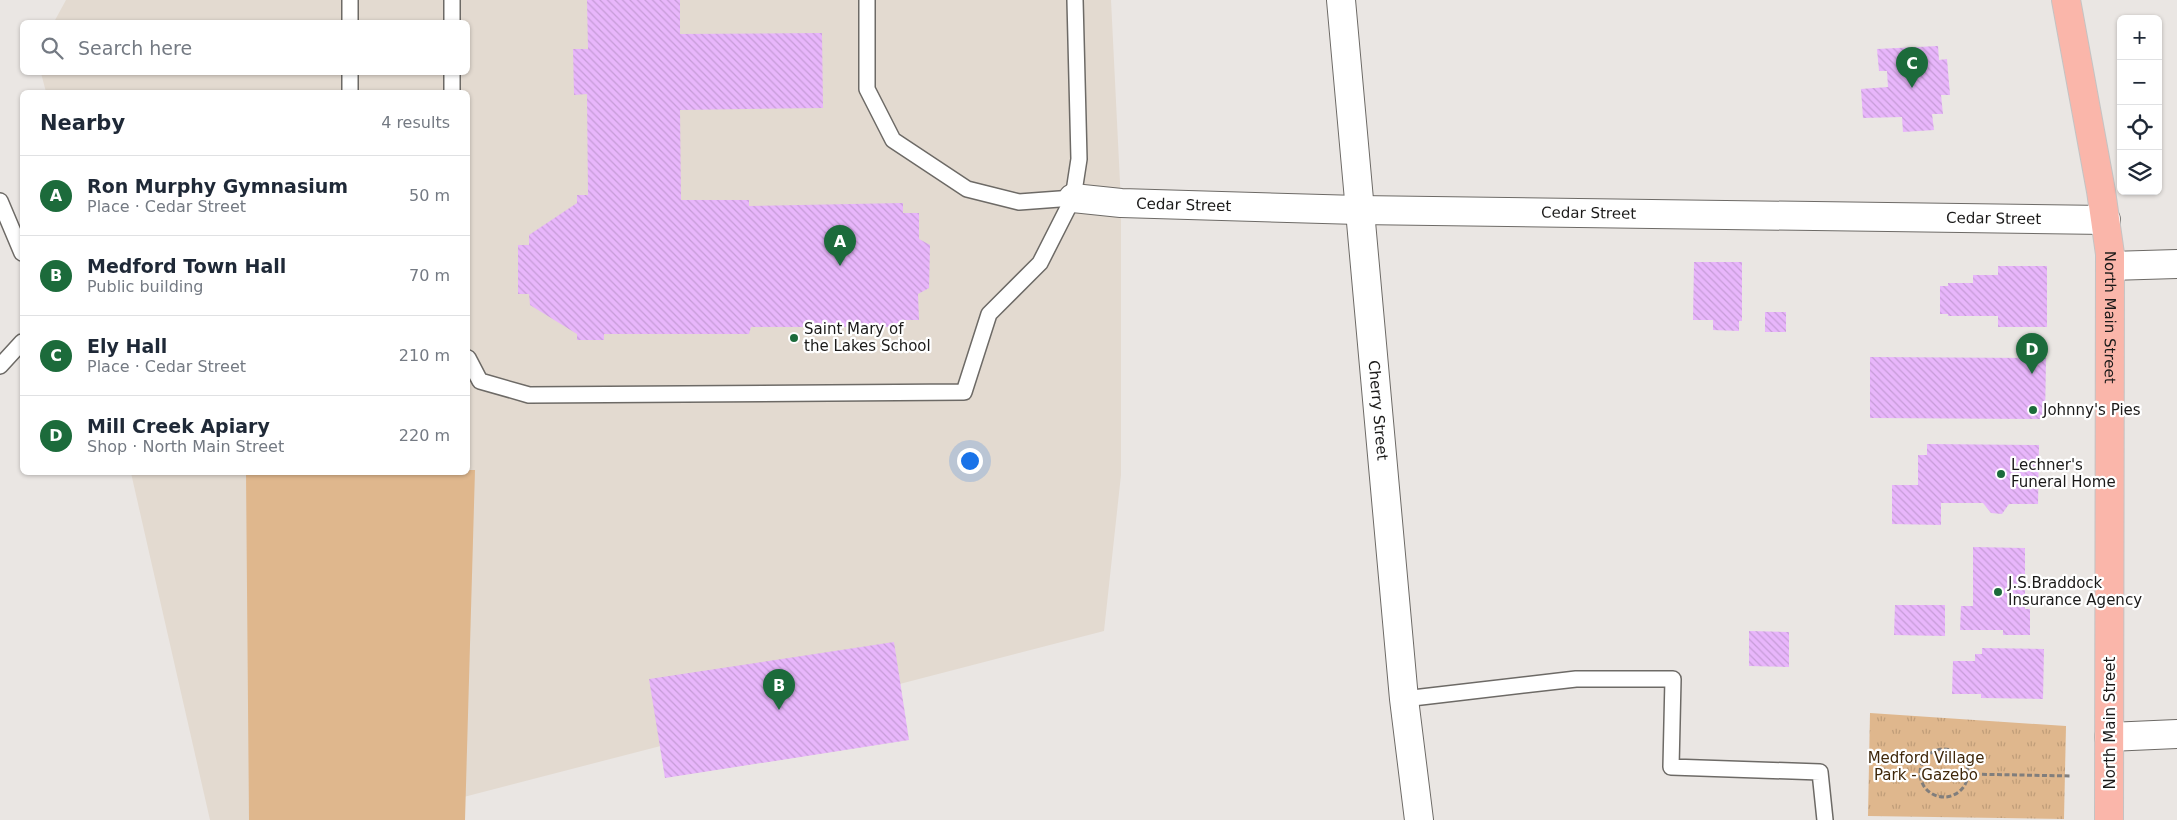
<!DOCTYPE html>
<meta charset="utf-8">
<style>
:root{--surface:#fff;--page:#f2f2f3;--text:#1f2937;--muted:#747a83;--line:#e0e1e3;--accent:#1c6b3b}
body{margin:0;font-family:"DejaVu Sans",sans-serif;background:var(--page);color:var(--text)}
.controls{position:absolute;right:15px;top:15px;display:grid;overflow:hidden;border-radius:8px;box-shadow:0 1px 4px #0004}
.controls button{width:45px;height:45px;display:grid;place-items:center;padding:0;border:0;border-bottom:1px solid var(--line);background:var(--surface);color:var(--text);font:25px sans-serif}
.you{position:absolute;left:969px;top:460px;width:18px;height:18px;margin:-12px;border:4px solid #fff;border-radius:50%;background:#1a73e8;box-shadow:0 0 0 8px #1a73e833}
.badge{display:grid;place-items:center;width:32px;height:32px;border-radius:50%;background:var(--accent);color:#fff;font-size:16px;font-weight:700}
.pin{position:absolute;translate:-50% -41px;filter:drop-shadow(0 1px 2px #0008)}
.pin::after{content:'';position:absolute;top:26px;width:18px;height:15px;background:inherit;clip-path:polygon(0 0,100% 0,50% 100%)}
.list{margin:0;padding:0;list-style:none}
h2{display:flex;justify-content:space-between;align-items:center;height:65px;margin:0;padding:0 20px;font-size:21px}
h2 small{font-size:16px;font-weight:400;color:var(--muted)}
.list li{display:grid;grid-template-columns:32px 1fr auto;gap:15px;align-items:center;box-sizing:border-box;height:80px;padding:0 20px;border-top:1px solid var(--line)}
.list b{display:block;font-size:19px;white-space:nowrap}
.list p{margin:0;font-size:16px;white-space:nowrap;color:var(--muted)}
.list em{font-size:16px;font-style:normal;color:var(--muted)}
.icon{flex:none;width:28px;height:28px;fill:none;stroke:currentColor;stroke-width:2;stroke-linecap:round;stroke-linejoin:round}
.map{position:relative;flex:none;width:2177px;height:820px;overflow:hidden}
.search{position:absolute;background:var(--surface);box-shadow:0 1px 4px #0004;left:20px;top:20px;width:450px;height:55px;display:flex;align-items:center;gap:12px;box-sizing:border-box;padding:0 18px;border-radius:8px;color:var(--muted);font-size:19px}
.panel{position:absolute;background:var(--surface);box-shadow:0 1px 4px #0004;left:20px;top:90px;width:450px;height:385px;border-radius:8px}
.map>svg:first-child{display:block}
.built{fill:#e3dad0}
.green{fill:#dfb78d}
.park{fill:url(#park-tufts)}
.building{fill:url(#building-back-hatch)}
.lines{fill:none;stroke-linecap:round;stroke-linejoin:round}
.service-casing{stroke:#6d6a66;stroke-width:18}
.minor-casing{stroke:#6d6a66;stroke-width:30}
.tertiary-casing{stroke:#6d6a66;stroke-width:30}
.primary-casing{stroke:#c4c3c3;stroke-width:30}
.path{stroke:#817e7c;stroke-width:3;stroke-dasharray:5 2.5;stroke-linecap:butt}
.service{stroke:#fff;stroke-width:15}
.minor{stroke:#fff;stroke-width:28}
.tertiary{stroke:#fff;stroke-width:28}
.primary{stroke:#fab6aa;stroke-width:28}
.poi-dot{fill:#1c6b3b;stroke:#fff;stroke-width:2}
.labels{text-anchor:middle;stroke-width:4.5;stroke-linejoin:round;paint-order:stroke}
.street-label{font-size:15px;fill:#1b1a19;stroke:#fff}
.poi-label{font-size:15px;fill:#1b1a19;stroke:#fff;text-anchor:start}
.park-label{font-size:15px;fill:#3f270a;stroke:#fff}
</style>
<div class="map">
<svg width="2177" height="820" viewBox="0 0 2177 820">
<defs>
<pattern id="park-tufts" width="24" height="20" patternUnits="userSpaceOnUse" patternTransform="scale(1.25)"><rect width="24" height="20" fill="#dfb78d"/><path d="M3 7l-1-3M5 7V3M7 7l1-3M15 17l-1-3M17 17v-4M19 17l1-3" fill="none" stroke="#bf9d79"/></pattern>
<pattern id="building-back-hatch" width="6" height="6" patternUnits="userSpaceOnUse" patternTransform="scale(1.25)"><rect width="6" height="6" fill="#e8b6fb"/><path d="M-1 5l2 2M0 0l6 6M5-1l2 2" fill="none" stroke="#c69cd7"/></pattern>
</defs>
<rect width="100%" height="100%" fill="#eae6e3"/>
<!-- built -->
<polygon class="built" points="66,0 1111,0 1121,203 1121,475 1104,631 375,820 210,820 131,473 468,472 468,92 46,92 41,73 468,72 468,22 54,22"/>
<!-- green -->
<polygon class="green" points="468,470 475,470 465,820 249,820 246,473 468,472"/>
<!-- park -->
<polygon class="park" points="1870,713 2066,726 2064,819 1868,816"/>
<!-- building -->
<g class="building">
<polygon points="587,0 680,0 680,34 822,33 823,108 680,110 681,200 749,200 749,206 903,203 903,213 919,213 919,239 930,245 929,288 918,294 919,320 903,320 903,327 751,327 749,334 604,334 604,340 577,340 577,334 530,305 529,294 518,294 518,245 529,245 529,235 577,203 577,195 588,195 587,94 574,95 573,49 588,49"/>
<polygon points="1938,46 1939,60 1947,59 1950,95 1941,95 1943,114 1932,114 1934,130 1903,132 1902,117 1863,118 1861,89 1888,87 1887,71 1879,71 1877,49"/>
<polygon points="1694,262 1742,262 1742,321 1739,321 1739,331 1713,330 1713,320 1693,320"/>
<polygon points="1998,266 2047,266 2047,327 1998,327 1998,316 1948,316 1948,314 1940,314 1940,286 1948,286 1948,283 1973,283 1973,275 1998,275"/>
<rect x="1765" y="312" width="21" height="20"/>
<polygon points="1870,357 2046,358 2045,419 1870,418"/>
<polygon points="1927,444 2039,445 2038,504 2009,504 2002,514 1991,513 1983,503 1941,503 1941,525 1892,524 1892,485 1918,485 1918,455 1927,455"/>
<polygon points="1973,547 2025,548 2025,609 2030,609 2030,635 2003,635 2003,630 1960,630 1961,606 1973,606"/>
<polygon points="1895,605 1945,605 1945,636 1894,635"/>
<polygon points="1749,631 1789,632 1789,667 1749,666"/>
<polygon points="894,642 909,740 665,778 649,679"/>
<polygon points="1982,648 2044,649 2043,699 1981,698 1981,694 1952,694 1953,661 1975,661 1975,654 1982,654"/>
</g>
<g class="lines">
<defs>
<g id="service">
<polyline points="350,0 350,22"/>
<polyline points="452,0 452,22"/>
<polyline points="867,0 867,89 893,140 967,189 1019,202 1073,198"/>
<polyline points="350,72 350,92"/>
<polyline points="452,72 452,92"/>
<polyline points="0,201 22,253"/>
<polyline points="468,358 480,381 529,395 964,392 989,314 1040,263 1073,198 1079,159 1075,0"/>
<polyline points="0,366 22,342"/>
<polyline points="1404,699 1576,679 1673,679 1671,767 1820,772 1825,820"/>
</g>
<g id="minor">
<path id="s1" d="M1341,0l63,699 15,121"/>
<path id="s2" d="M1073,198l48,5 237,7 748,10"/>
<polyline points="2109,737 2177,734"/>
</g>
<polyline id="tertiary" points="2110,266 2177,264"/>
<g id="primary">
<path id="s3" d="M2066,0l35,191 9,63 -1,566"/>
</g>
</defs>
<!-- service casing -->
<use href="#service" class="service-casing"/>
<!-- minor casing -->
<use href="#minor" class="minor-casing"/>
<!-- tertiary casing -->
<use href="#tertiary" class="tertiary-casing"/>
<!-- primary casing -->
<use href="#primary" class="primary-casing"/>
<!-- path -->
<g class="path">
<circle cx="1944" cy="773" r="24"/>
<polyline points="1967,774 2071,776"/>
</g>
<!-- service -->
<use href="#service" class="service"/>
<!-- minor -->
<use href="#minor" class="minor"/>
<!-- tertiary -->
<use href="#tertiary" class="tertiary"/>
<!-- primary -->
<use href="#primary" class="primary"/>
</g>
<!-- markers -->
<g class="poi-dot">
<circle cx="794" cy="338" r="5"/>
<circle cx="2033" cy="410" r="5"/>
<circle cx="2001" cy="474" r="5"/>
<circle cx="1998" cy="592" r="5"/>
</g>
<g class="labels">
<!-- street labels -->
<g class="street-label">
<text dy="5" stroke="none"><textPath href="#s2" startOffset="111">Cedar Street</textPath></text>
<text dy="5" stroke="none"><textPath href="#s2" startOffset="516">Cedar Street</textPath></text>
<text dy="5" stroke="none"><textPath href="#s2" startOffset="921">Cedar Street</textPath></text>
<text dy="5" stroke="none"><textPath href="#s3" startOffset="321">North Main Street</textPath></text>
<text dy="5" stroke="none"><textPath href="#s1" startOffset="412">Cherry Street</textPath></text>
<text transform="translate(2110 723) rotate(-90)" y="5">North Main Street</text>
</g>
<!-- poi labels -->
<g class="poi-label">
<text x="804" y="334">Saint Mary of<tspan x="804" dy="17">the Lakes School</tspan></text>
<text x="2043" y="415">Johnny's Pies</text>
<text x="2011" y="470">Lechner's<tspan x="2011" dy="17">Funeral Home</tspan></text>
<text x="2008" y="588">J.S.Braddock<tspan x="2008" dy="17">Insurance Agency</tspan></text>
</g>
<!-- park labels -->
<g class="park-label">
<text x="1926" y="763">Medford Village<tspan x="1926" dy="17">Park - Gazebo</tspan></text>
</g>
</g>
</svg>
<div class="controls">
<button>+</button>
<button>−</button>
<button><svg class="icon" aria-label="locate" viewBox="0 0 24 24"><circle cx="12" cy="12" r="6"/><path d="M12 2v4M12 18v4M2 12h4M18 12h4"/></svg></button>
<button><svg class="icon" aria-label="layers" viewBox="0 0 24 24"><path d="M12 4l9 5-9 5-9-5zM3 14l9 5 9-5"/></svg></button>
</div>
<div class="you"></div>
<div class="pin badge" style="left:840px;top:266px">A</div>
<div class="pin badge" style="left:779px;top:710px">B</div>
<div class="pin badge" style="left:1912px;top:88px">C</div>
<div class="pin badge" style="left:2032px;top:374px">D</div>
<div class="search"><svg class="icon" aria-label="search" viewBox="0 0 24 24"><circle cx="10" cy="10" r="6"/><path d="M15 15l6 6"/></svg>Search here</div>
<section class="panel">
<h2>Nearby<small>4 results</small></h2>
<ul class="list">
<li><span class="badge">A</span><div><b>Ron Murphy Gymnasium</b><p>Place · Cedar Street</p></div><em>50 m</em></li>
<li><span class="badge">B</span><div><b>Medford Town Hall</b><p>Public building</p></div><em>70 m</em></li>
<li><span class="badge">C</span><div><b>Ely Hall</b><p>Place · Cedar Street</p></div><em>210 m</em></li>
<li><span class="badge">D</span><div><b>Mill Creek Apiary</b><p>Shop · North Main Street</p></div><em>220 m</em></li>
</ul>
</section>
</div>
